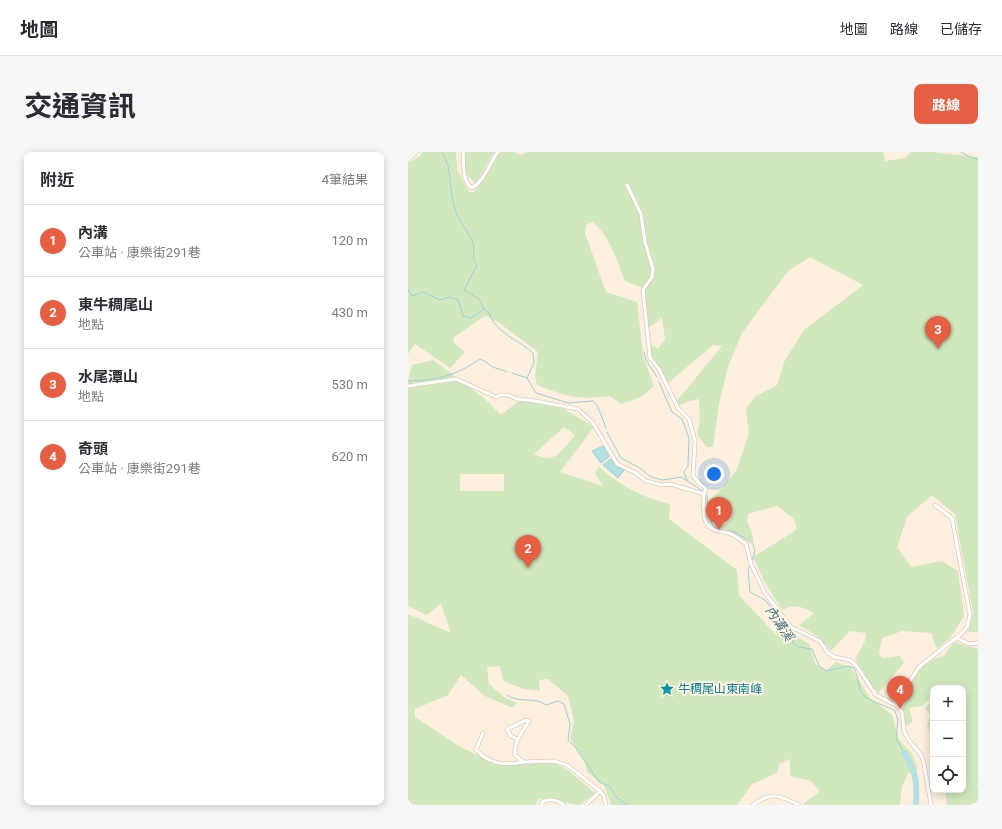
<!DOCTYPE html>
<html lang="zh-TW">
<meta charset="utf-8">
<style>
:root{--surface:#fff;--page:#f7f7f7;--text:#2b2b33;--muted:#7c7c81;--line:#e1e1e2;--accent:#e65f43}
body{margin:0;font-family:Roboto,"Noto Sans TC",sans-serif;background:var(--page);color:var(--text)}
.controls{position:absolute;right:12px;bottom:12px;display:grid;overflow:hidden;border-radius:8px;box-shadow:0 2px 10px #0003}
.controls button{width:36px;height:36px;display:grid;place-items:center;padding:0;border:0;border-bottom:1px solid var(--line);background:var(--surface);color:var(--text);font:20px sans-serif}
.you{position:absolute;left:306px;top:322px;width:14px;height:14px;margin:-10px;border:3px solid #fff;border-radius:50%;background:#1a73e8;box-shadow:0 0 0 6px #1a73e833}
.badge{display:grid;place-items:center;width:26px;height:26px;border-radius:50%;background:var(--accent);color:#fff;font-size:13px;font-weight:700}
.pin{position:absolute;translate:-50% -33px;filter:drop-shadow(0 1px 2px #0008)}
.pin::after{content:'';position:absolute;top:21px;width:14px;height:12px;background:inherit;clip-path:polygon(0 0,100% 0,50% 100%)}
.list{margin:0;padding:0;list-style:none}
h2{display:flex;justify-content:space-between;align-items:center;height:52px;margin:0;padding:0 16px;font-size:17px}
h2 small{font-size:13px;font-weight:400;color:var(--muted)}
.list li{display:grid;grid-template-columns:26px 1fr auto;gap:12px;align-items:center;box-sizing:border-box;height:72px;padding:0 16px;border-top:1px solid var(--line)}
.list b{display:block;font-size:15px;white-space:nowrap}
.list p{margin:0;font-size:13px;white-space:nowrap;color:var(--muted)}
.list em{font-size:13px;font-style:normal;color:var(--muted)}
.icon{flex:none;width:22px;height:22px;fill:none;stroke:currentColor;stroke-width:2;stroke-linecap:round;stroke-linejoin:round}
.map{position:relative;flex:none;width:570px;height:653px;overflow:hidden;border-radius:8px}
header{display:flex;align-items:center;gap:24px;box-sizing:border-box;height:56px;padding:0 20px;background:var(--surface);border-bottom:1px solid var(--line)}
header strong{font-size:19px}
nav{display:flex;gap:22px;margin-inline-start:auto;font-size:14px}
.intro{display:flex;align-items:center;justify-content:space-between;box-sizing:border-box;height:96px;padding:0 24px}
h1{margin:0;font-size:28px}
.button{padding:10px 18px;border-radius:8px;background:var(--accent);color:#fff;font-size:14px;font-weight:700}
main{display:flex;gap:24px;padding:0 24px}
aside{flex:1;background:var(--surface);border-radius:8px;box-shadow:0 2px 10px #0003}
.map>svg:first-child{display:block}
.green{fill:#d1e8be;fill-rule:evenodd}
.water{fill:#b4e0e4;stroke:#9ad0d6}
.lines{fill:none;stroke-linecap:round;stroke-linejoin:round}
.stream{stroke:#9ad0d6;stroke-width:1}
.river{stroke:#b4e0e4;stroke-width:6}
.minor-casing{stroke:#dfcabb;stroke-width:4.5}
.minor{stroke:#fff;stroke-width:3}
.labels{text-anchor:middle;stroke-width:4;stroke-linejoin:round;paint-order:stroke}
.culture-label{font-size:12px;fill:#0d838f;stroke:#fff3e4;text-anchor:start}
.water-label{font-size:13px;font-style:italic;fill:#3f777f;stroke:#fff3e4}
</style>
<header>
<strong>地圖</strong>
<nav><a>地圖</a><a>路線</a><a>已儲存</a></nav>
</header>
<div class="intro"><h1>交通資訊</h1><a class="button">路線</a></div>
<main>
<aside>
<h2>附近<small>4筆結果</small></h2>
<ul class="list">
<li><span class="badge">1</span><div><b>內溝</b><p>公車站 · 康樂街291巷</p></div><em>120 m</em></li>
<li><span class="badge">2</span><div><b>東牛稠尾山</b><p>地點</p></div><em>430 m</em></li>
<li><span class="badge">3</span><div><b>水尾潭山</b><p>地點</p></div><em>530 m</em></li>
<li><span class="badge">4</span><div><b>奇頭</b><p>公車站 · 康樂街291巷</p></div><em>620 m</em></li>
</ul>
</aside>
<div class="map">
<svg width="570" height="653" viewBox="0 0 570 653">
<rect width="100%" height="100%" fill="#fcefde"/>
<!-- green -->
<g class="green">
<path d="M14,0h34l1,17 12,23h5l25,-40h16l6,3 7,-3h355l2,9 20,-3 6,-6h21l46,5v475h-10l5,-19 -18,-99 -23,-19 -25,22 -10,30 14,20 31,-6 16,10 6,45 -13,21 -14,12 -6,-16 -29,-2 -20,7 -3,14 3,6 18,-2 4,7 -26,30 -14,-18 -9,-16 10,-18 1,-8 -16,-2 -19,20 -14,-15 -18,-11 15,-12c-13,-7 -18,-9 -32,-3l-18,-29 -11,-24 40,-25 4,-4 -4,-10 -16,-12 -29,8 -1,7 5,11 2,11 -34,-16 9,-5 4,-8 -15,-13 -8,6 2,13 -3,-2 -3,-16 11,-8 19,-23 13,-37 -3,-26 10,-12 21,-11 8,-25 19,-30 59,-45 -53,-28 -22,14 -46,62 -14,34 -9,37 -6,43h-6l-10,-12 3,-15 -1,-21 -10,2 -10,5 -3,-4 46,-56 -9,-1 -46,39 -17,-30 -1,-11 9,6 7,-10 -3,-21 -14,10 -3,-39 -20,-8c-8,-21 -15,-44 -32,-59l-7,3 -1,8 21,59 31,10 6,54 11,30 -13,11 -20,7 -11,-8c-33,4 -42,1 -73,-11l-2,-9 3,-24 -40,-30 -13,-6 -31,21 -1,5 12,10 -15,16 -35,-24 -7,10v-191l12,-7z"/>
<polygon points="54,0 86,0 68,32 58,22"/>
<path d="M25,208l51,38 17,17 20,-16 35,5 38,23 -34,45 43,14 -8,-13 4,-6c21,19 45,31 71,37l-1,15 68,51 2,25 39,42 -7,-22 4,-3 21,24 13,8 7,21 10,6 10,-9 15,6 19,30 22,17 7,25 13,14 6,15 -10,5 -6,12 -2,19h-95l-2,-1 17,-13 -9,-10 -21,-5v-17l-10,4 -3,10 -25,11 -15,21h-126l-7,-20 -17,-13 -2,-11 -15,-22 4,-18 -6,-25 -20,-17 -9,1 1,11 -17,-2 -20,-8 -3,-15 -13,1 2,17 16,14 12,5 -4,5 -28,-12 -24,-21 -13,20 -33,14v8l42,28 38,19 59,-1 14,7 27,23c-5,3 -10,9 -16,12 -8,0 -27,-8 -41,-6l-3,6h-127v-191l43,19 -10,-29 -14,11 -19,-9v-225l4,-16zM156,275l11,8c-14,16 -19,30 -41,19zM52,322h44v17h-44z"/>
<polygon points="546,490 570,497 570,631 568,634 570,633 570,650 560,653 539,653 537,638 555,638 555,536 525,536 525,579 519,576 522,563 517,556 525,549 521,547 514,554 501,556 505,569 498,574 495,558 500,535 519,509 536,504"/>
</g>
<!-- water -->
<g class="water">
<polygon points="195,294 201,305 193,311 184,299"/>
<polygon points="203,307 206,312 216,318 210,326 195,313"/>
</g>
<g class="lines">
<!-- stream -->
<g class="stream">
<path d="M34,0c3,6 7,14 7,20 2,14 2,26 7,40 6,18 22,25 17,47l4,6 -13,25 16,10 3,8"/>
<polyline points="553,0 564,6 570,7"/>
<path d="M0,137l4,7 11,-4 17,8 9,-3 9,3 5,16 8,2 13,-9c7,4 6,9 11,15 11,13 26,18 38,29l1,10 -7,15 9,15 32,10 25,-2 5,6 8,21"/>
<polyline points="236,200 238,208 249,225"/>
<polyline points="104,221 119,226"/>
<path d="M0,229c30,-1 47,-5 72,-22 5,2 7,4 11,7 5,3 11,3 16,6"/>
<polyline points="251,230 264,260 274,267 281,286 280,314 276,320 279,328"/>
<polyline points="199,280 213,306 232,316 243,325 255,328 273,325 295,339"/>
<polyline points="299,343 300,362 305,374 311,377 327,380 345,392 347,399 344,408"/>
<path d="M342,413l-2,4 2,23 15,8 8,10 5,10 10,9 5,14 6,4 13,2 7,17 8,5 20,-5 7,2c4,9 4,14 6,22 4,11 26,15 35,21l3,9 -2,18 8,15"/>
<path d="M99,543c12,9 28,1 39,10l12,-4 6,3 6,20 -2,16 7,7 24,35 10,4 8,12 11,7"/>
</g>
<!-- river -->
<path class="river" d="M496,601c13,19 13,30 12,52"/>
<defs>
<g id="minor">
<path d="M55,0c1,11 -1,30 9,36 13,-7 17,-25 26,-36"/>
<polyline points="0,8 8,0"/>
<polyline points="219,33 233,62 237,90 245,117 244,125 235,138 242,206 251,217 270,256 281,267 287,289 285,324 291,331 298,336 296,342"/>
<path d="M0,234l48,-7 40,18 5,-2h7l9,4 18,2 43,8 15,14 24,41 19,9 10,8 17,4 7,-1 34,10c0,12 -4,31 11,36 6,2 13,2 18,5 5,3 9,6 13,9l5,20 14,29 26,34 29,14 7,11 7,5 16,3 6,5 20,30 21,11 5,6 2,19 4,8 13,16 3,9 7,41"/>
<polyline points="549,486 561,492 570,491"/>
<polyline points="489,554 498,535 511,515 553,482 559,475 562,463 544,366 527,353"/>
<path d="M75,581l-7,17c12,13 29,16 47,12"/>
<path d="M109,587l-6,-3 -4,-7 19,-9 3,1c-7,12 -15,20 -14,34l8,7 30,-1 14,4 33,26 4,5 2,9"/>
<path d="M134,653v-3c7,-4 16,-2 22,3"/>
<polyline points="178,653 192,639"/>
<path d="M345,653c19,-14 25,-10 46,0"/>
</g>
</defs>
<!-- minor casing -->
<use href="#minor" class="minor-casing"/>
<!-- minor -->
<use href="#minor" class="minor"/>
</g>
<!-- icons -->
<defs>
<symbol id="sight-bare" viewBox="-9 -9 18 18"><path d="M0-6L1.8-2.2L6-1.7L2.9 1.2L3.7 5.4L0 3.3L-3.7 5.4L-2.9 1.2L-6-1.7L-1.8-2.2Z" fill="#0f9aa8" stroke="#fff3e4" stroke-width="2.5" paint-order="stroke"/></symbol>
</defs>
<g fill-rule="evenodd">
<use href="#sight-bare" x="249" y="527" width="20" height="20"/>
</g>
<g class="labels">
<!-- culture labels -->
<g class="culture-label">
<text x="270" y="541">牛稠尾山東南峰</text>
</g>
<!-- water labels -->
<g class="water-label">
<text transform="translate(372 471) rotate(56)" y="5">內溝溪</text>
</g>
</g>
</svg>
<div class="controls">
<button>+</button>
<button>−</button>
<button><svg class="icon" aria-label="locate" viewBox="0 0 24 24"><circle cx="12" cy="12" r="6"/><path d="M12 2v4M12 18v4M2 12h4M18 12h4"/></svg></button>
</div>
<div class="you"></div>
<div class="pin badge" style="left:311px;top:378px">1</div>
<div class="pin badge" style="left:120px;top:416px">2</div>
<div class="pin badge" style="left:530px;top:197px">3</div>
<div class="pin badge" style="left:492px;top:557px">4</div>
</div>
</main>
